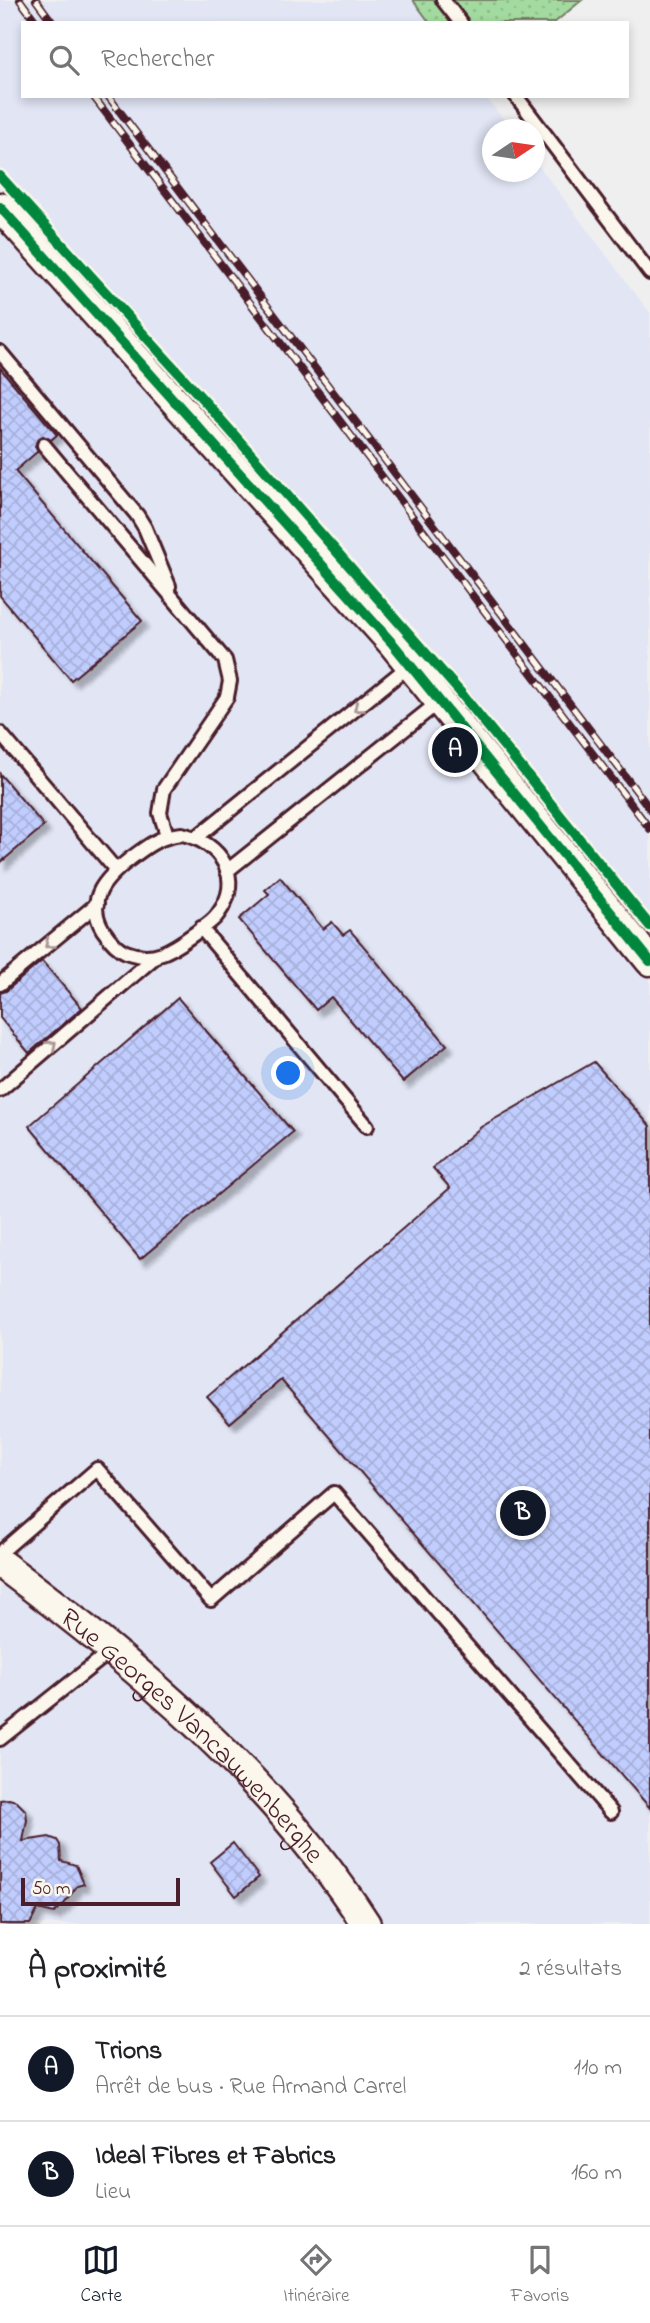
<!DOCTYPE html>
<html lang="fr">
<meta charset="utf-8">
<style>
:root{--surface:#fff;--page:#f2f2f2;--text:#202124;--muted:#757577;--line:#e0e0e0;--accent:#111827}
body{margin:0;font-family:"Indie Flower",sans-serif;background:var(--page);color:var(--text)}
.compass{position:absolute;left:482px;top:119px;width:63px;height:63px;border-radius:50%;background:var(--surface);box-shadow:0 4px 10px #0003;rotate:77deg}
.scale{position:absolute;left:21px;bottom:18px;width:159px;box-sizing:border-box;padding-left:7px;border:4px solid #4a1f2b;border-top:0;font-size:19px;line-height:24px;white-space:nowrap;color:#4a1f2b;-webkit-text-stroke:5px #fbf7ec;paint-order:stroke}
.you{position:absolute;left:289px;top:1074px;width:24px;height:24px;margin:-18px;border:5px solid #fff;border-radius:50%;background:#1a73e8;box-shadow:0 0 0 10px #1a73e833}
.badge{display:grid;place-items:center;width:46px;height:46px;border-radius:50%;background:var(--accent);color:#fff;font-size:23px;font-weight:700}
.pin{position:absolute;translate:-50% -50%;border:4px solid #fff;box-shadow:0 2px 7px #0006}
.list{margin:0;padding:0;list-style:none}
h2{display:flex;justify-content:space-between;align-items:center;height:91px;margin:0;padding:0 28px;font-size:30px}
h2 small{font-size:23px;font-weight:400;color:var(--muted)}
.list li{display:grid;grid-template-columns:46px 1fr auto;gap:21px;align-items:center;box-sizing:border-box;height:105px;padding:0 28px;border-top:2px solid var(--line)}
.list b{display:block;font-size:26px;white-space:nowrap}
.list p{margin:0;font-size:23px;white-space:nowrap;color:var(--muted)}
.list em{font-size:23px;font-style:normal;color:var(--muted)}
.icon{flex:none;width:38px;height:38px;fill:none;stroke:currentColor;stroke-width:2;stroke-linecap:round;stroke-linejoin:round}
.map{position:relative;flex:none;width:650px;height:1924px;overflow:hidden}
.search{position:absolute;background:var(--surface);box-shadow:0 4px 10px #0003;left:21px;right:21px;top:21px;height:77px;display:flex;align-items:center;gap:18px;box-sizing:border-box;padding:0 24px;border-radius:0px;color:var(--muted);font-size:26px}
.sheet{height:301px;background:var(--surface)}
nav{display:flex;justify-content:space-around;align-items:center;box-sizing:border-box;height:98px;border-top:2px solid var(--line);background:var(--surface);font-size:19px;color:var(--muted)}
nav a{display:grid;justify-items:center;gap:4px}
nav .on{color:var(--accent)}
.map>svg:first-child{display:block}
.built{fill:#e1e5f4}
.grass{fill:url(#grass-dots);stroke:#767c65;stroke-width:2}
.building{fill:url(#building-cross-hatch);stroke:#4a1f2b;stroke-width:2;filter:url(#shadow)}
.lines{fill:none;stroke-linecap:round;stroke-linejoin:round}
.service-casing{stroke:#4a1f2b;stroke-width:18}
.tertiary-casing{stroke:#4a1f2b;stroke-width:33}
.service{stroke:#fbf7ec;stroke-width:12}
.tertiary{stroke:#fbf7ec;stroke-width:28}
.rail-casing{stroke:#4a1f2b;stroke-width:8}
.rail{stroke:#fbf7ec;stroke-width:5;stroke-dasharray:16;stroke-linecap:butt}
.cycleway-casing{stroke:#fbf7ec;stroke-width:15}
.cycleway{stroke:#00873e;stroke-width:10}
.oneway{stroke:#ab9695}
.labels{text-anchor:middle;stroke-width:5;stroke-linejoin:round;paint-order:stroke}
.street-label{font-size:28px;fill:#4a1f2b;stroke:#fbf7ec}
</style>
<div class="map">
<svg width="650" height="1924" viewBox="0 0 650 1924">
<defs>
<pattern id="grass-dots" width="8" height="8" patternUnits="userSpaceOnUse" patternTransform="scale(1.75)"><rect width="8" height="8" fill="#a2da9f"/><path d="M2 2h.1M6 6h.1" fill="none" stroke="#8dbb89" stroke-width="1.8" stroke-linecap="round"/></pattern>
<pattern id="building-cross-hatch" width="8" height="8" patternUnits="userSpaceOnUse" patternTransform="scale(1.75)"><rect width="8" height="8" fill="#c1cdfe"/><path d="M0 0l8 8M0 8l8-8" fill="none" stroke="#a7b0da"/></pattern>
<filter id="shadow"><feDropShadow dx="6" dy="6" stdDeviation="2" flood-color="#0004"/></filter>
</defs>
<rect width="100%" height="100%" fill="#efeff0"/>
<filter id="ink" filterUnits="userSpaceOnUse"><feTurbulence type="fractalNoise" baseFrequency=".0143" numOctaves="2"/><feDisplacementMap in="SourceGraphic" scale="14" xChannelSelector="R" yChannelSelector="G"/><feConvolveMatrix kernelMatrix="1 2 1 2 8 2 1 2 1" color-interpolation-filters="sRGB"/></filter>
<g filter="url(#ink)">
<!-- built -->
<polygon class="built" points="0,0 413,0 430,23 23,23 23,96 485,96 511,129 492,130 492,172 534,172 535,161 650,313 650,1924 0,1924"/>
<!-- grass -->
<polygon class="grass" points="413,0 582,0 554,23 430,23"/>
<!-- building -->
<g class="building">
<polygon points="0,368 57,435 51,440 43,436 38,439 35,446 38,451 15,471 142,621 71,680 0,596"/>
<polygon points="0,774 44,826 0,863"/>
<polygon points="280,877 323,929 332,922 343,935 350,930 447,1045 403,1082 331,997 316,1010 239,919 269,894 265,890"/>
<polygon points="42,961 82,1008 29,1053 0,1018 0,993 6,991"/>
<polygon points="178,998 293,1132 140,1259 29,1126"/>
<polygon points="594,1062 650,1126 650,1808 281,1380 230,1423 207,1397 450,1188 433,1168 481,1127"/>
<polygon points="9,1799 16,1801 26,1811 27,1820 23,1841 49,1837 57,1840 60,1845 61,1861 76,1865 84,1884 77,1886 64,1904 54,1913 38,1909 30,1924 0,1924 0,1800"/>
<polygon points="233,1843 259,1877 236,1896 210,1862"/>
</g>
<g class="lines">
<defs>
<g id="service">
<polyline points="443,0 461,23"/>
<polyline points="516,96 650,273"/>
<polyline points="0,352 137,515 145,528 169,586"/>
<polyline points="44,445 225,660 230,681 227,697 164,789 160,813 167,835"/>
<polyline points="0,733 116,870"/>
<path d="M182,834c38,8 63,44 36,80 -5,8 -16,14 -24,20 -22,16 -41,29 -68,18 -10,-4 -17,-13 -23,-22 -19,-31 4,-53 27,-71 17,-13 30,-23 52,-25z"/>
<polyline points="197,837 410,665"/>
<polyline points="227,871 440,701"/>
<polyline points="201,928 367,1126"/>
<polyline points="0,984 97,904"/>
<polyline points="0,1090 155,957"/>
<polyline points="0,1553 97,1469 211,1600 334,1493 611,1812"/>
<polyline points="0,1739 112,1650"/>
</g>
<g id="tertiary">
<polyline points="0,207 393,644 650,961"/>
<path id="s1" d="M0,1563c138,103 272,215 366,361"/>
</g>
</defs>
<!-- service casing -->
<use href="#service" class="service-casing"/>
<!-- tertiary casing -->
<use href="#tertiary" class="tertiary-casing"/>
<!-- service -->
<use href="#service" class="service"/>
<!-- tertiary -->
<use href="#tertiary" class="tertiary"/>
<defs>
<g id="rail">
<polyline points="20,0 37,23"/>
<polyline points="36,0 53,23"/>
<polyline points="93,96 650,829"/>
<polyline points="108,96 650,809"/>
</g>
</defs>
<!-- rail casing -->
<use href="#rail" class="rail-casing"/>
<!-- rail -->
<use href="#rail" class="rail"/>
<defs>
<g id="cycleway">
<polyline points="0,176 207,404 460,692 650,926"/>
<polyline points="0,207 393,644 650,961"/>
</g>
</defs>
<!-- cycleway casing -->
<use href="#cycleway" class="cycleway-casing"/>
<!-- cycleway -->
<use href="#cycleway" class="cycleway"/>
</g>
<!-- one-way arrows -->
<defs><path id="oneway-chevron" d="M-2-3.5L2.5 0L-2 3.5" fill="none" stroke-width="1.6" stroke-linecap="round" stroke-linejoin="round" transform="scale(1.75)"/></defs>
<g class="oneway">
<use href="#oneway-chevron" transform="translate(358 708) rotate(141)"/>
<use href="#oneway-chevron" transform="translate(49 944) rotate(141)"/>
<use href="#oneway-chevron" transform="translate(52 1045) rotate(-41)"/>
</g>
</g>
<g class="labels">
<!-- street labels -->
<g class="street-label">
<text dy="10" stroke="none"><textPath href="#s1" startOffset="259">Rue Georges Vancauwenberghe</textPath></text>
</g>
</g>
</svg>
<svg class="compass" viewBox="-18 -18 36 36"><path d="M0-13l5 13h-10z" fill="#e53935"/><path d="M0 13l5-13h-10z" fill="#757577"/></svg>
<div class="scale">50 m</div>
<div class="you"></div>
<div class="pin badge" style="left:455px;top:750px">A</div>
<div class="pin badge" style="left:523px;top:1513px">B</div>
<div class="search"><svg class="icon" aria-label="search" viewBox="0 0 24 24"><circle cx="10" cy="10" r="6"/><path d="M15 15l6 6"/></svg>Rechercher</div>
</div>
<section class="sheet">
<h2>À proximité<small>2 résultats</small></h2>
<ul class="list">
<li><span class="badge">A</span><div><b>Trions</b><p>Arrêt de bus · Rue Armand Carrel</p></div><em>110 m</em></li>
<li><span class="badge">B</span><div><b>Ideal Fibres et Fabrics</b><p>Lieu</p></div><em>160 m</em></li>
</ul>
</section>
<nav>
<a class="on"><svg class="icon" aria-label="map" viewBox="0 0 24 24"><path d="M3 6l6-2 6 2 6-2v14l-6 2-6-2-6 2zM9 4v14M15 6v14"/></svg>Carte</a>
<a><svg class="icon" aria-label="directions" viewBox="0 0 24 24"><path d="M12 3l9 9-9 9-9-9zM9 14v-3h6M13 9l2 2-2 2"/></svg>Itinéraire</a>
<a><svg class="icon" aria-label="saved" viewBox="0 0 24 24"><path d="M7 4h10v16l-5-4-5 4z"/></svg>Favoris</a>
</nav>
